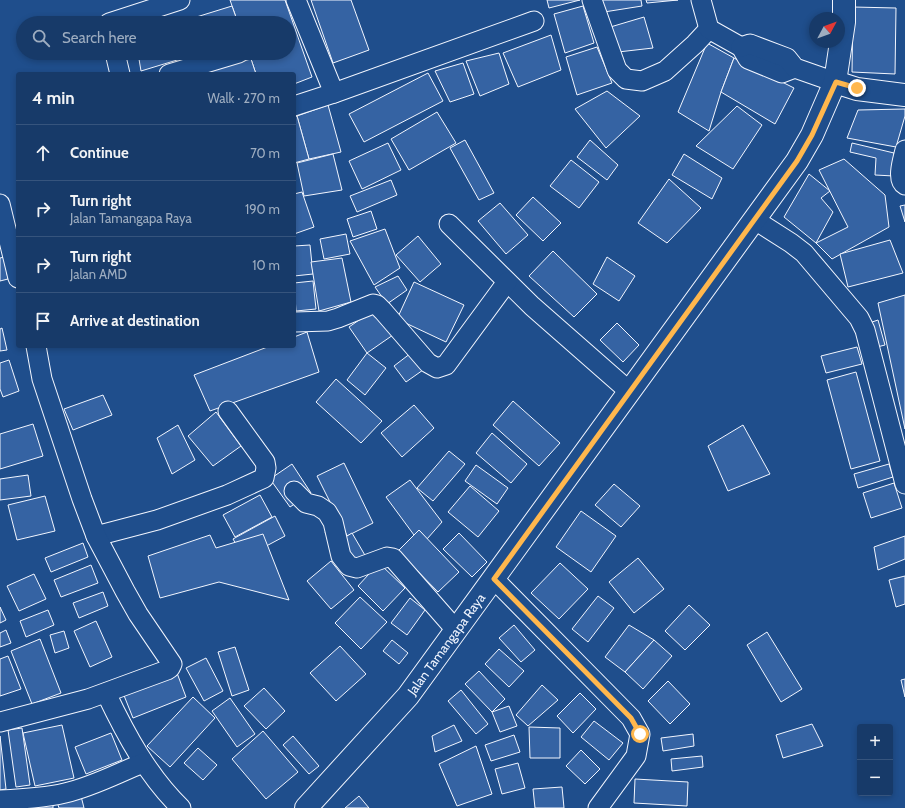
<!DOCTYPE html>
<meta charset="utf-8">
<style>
:root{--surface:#173a69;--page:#244571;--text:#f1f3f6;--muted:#9eadc0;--line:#36547d}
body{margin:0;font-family:Cabin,sans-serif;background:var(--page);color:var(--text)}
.controls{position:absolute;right:12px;bottom:12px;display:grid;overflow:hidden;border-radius:4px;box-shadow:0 2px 6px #0003}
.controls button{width:36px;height:36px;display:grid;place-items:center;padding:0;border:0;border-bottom:1px solid var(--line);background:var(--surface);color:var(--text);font:20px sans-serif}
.compass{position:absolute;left:809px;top:12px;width:36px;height:36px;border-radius:50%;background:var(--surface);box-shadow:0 2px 6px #0003;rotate:49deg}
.stop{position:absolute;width:12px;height:12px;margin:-9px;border:3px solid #ffb74d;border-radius:50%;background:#fff}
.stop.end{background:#ffb74d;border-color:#fff;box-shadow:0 1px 4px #0008}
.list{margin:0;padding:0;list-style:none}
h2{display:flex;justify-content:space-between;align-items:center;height:52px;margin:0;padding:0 16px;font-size:17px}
h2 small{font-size:13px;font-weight:400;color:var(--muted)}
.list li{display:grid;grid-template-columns:26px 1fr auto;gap:12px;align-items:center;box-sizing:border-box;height:56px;padding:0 16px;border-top:1px solid var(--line)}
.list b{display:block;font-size:15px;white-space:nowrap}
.list p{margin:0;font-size:13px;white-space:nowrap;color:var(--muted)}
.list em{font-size:13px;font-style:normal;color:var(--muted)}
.icon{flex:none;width:22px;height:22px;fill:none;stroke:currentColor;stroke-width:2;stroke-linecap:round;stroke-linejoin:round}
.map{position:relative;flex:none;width:905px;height:808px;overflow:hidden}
.search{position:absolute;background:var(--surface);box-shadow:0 2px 6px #0003;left:16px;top:16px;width:280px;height:44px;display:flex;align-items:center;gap:10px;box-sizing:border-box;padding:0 14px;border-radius:22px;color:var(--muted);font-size:15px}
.panel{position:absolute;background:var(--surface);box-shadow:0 2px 6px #0003;left:16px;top:72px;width:280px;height:276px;border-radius:4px}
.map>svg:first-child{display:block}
.building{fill:#3563a3;stroke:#f2f6ff}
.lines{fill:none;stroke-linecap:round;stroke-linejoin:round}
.minor-casing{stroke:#f2f6ff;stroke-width:21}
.tertiary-casing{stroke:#f2f6ff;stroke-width:24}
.primary-casing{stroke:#f2f6ff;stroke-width:24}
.minor{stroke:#1f4e8c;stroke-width:19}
.tertiary{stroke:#1f4e8c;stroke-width:22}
.primary{stroke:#1f4e8c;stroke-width:22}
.route{stroke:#ffb74d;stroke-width:5}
.labels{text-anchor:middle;stroke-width:3;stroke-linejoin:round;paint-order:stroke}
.street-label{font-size:13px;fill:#f2f6ff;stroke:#1f4e8c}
</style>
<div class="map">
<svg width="905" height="808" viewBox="0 0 905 808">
<rect width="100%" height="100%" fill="#1f4e8c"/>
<!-- building -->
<g class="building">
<polygon points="230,0 285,0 312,77 294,84 294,74 256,74 249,53 289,53 289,23 238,23"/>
<polygon points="311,0 351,0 369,50 333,63"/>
<polygon points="547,0 580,0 549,8"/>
<polygon points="602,0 641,0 642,6 604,12"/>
<polygon points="646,0 678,0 647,3"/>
<polygon points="232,6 238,23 177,23"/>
<polygon points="583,6 594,43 565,53 554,14"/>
<polygon points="853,7 896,8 895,74 852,72"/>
<polygon points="644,17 653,48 618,52 607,28"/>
<polygon points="551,35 561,70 518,87 503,53"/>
<polygon points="707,43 734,58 721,92 709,131 678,112"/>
<polygon points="597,47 612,83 577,95 566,57"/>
<polygon points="138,53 200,53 141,71"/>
<polygon points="499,53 509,84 480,96 466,61"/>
<polygon points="734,58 794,88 775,124 721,92"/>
<polygon points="251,59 256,74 193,74"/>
<polygon points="463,63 474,94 450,102 435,71"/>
<polygon points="428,73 443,101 364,142 349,114"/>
<polygon points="607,91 640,116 606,148 575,109"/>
<polygon points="328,105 341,152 309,159 297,116"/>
<polygon points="737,106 762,125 733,169 696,146"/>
<polygon points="905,109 905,116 896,147 847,138 858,110"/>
<polygon points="437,112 456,143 409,170 391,139"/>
<polygon points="297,116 309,159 294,163 294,117"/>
<polygon points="465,140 494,193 479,200 450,148"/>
<polygon points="590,140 618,165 607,180 577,157"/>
<polygon points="388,143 401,170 362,189 349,161"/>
<polygon points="852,143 894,153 894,176 875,175 876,158 850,152"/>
<polygon points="333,154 342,190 304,196 297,163"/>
<polygon points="684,154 722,178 712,199 672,175"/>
<polygon points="844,159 885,195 889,227 832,259 816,243 848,227 819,170"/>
<polygon points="571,160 599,182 579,208 550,186"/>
<polygon points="809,174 830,191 821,198 833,212 816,243 784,217"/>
<polygon points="669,179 701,208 667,243 638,223"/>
<polygon points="391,180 397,195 357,212 350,196"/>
<polygon points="302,192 314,227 294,234 294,194"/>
<polygon points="533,197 561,223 543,241 516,215"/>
<polygon points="500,203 528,235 506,254 478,221"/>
<polygon points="905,205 905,222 900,206"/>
<polygon points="371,211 377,229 353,237 347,219"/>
<polygon points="385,229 400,268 374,285 350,241"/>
<polygon points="346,234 350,254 324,259 320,239"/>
<polygon points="418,236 441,264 420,282 396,255"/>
<polygon points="890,240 903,273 848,287 840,254"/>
<polygon points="310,245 313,274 294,276 294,246"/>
<polygon points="553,251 597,294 574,317 529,276"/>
<polygon points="4,257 8,279 0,281 0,258"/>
<polygon points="607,257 635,276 619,301 593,284"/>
<polygon points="342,258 351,302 319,311 311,262"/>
<polygon points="398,276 407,290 387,304 375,287"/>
<polygon points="313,281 316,309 296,311 294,283"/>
<polygon points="414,282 464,305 446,342 397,319"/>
<polygon points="905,295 905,429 878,303"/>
<polygon points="375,309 393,335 367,353 349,327"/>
<polygon points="878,320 885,345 873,348 866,324"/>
<polygon points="617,323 639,345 623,362 600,340"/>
<polygon points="2,328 7,350 0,351 0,329"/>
<polygon points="307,332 319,372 210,411 194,375 270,346 294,346 294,337"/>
<polygon points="857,347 862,364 826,373 821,356"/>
<polygon points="367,353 386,368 365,395 347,380"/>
<polygon points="411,353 423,370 406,382 394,366"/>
<polygon points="9,360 19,391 3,397 0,389 0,363"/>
<polygon points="856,372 880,461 851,469 827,380"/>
<polygon points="336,379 382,421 361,443 316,402"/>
<polygon points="103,395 112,415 73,430 64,409"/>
<polygon points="513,401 560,443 539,466 493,425"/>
<polygon points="414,405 434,428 402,457 381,433"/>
<polygon points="216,412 241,446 213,466 188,436"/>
<polygon points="33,424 43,456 0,469 0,434"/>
<polygon points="178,425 195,460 172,474 157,438"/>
<polygon points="743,425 770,474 728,491 708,446"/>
<polygon points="492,433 527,464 511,483 476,453"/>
<polygon points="449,451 465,464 433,501 417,488"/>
<polygon points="344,463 373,523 347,536 317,476"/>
<polygon points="292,464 311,493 290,507 270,479"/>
<polygon points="889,464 893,477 858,488 854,474"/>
<polygon points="476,465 508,488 497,504 465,481"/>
<polygon points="28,475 31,496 0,500 0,479"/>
<polygon points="410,480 442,522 427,539 419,530 414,535 386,497"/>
<polygon points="894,483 902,508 871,518 863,493"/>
<polygon points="614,484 640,506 621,527 595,505"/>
<polygon points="470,486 499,511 478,537 448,512"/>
<polygon points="260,495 272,517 235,537 223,515"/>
<polygon points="45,496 55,531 17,540 8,505"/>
<polygon points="581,511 616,536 591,572 556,547"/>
<polygon points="275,516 285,536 244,558 233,539"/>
<polygon points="342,526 347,536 352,533 366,557 346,566 325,532"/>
<polygon points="419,530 459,572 438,592 398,551"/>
<polygon points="459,533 487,562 472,577 443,549"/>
<polygon points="263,534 289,600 219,582 160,598 148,556 210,535 216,548"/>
<polygon points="905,536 905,559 878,570 874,547"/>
<polygon points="83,543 88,557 51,572 45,558"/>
<polygon points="638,558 664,589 634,613 609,582"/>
<polygon points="331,561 354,590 331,609 307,581"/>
<polygon points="379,563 405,588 383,611 358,586"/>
<polygon points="560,563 588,589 559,619 531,593"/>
<polygon points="91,565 98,583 61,597 54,580"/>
<polygon points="34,574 46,599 19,611 7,586"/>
<polygon points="905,576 905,604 896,607 889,580"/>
<polygon points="103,592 108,606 79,618 73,603"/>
<polygon points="598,596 614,608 588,642 572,629"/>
<polygon points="360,597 387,622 361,649 335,623"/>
<polygon points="410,598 425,610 407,635 391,623"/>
<polygon points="689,605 710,625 685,650 665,631"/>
<polygon points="0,607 6,620 0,623"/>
<polygon points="48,610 54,625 26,637 20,621"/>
<polygon points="96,621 112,657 90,667 74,631"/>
<polygon points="514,625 535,650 521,662 499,638"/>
<polygon points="629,625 654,640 625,672 605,657"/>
<polygon points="6,630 11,643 0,647 0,633"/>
<polygon points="64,631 69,648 55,653 50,635"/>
<polygon points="767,632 802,689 781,702 747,645"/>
<polygon points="40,639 61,693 32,704 11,651"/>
<polygon points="392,640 408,653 399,664 383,651"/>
<polygon points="654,640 672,656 643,689 625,672"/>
<polygon points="340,646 366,674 336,701 310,673"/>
<polygon points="235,647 249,690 232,696 218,652"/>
<polygon points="499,649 524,671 509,687 485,664"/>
<polygon points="8,656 21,689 0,696 0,659"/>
<polygon points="206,658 223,691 204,701 186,668"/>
<polygon points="479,671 505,699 492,712 465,684"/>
<polygon points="177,673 186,697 133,718 123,693"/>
<polygon points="905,679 905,697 901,680"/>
<polygon points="668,681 690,704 670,724 648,701"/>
<polygon points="542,685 558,700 528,726 516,715"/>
<polygon points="264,688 285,711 266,729 244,706"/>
<polygon points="461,690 488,724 476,734 448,701"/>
<polygon points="580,693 596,709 573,733 557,716"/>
<polygon points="193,697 215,718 170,767 147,746"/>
<polygon points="230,698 255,734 237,747 212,711"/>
<polygon points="509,706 517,726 500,732 492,712"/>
<polygon points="594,721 623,743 609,760 581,737"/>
<polygon points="812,724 823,746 783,758 776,735"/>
<polygon points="62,725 74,778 35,786 23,733"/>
<polygon points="454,725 462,741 435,752 432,736"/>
<polygon points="529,727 560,728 560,758 530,758"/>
<polygon points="22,728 30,785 16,787 8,730"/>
<polygon points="263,731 298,772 266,799 232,759"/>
<polygon points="111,733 122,760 86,774 75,747"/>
<polygon points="693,734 694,746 663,751 661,738"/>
<polygon points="514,735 520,752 491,761 485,745"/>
<polygon points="0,736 6,789 0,790"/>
<polygon points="293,736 319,766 309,774 283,745"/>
<polygon points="476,746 492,794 457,806 439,764"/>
<polygon points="198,748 217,765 203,780 184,763"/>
<polygon points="581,750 600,769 585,784 566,766"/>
<polygon points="702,756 703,767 672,771 671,759"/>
<polygon points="518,763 525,788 502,794 495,769"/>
<polygon points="635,779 688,782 687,806 634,803"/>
<polygon points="562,787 564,808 535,808 533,789"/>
<polygon points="81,796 84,808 59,808 57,802"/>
<polygon points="359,796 369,808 345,808"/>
<polygon points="53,805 53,808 33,808 33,807"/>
</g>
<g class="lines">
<defs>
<g id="minor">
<polyline points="296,0 334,93 534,21"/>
<polyline points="592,0 617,70 626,79 642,81 665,71 695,44 709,29"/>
<polyline points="701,0 709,29 741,47 748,59 782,73 795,68"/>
<polyline points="109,23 180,0"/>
<polyline points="741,47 750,44 787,58 795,68 835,82"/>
<polyline points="115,53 120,74"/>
<polyline points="169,74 239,53"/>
<polyline points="294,106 334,93"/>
<path d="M905,150c-2,9 -9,30 0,35"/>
<polyline points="0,204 18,278"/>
<polyline points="755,220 791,243 804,253 859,318 865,330 905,484"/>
<polyline points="449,224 532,306 630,392"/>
<polyline points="295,322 328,321 338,318 373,304 377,305 383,311 428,363 437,368 446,365 507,282"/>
<polyline points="294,491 306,503 318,506 327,512 333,522 341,556 349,566 357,568 387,557 393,558 456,630"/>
<polyline points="96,536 157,520 227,495 264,478 266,468 265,462 228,411"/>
<polyline points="494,579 631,718 640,734 636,756 598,808"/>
<path d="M106,693c20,42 42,83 75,115"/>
<polyline points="0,722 88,699 167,670 170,668 172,664 138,614 125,591 96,536 82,499 42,379 36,346"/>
<path d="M0,800c22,-1 44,-2 65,-7 27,-6 53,-20 78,-30"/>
</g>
<polyline id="tertiary" points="835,82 857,89 905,95"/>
<polyline id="primary" points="306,808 408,696 797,161 812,135 835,82 844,22 844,0"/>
</defs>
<!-- minor casing -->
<use href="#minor" class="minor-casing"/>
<!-- tertiary casing -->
<use href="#tertiary" class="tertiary-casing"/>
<!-- primary casing -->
<use href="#primary" class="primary-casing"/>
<!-- minor -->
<use href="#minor" class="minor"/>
<!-- tertiary -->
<use href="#tertiary" class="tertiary"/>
<!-- primary -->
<use href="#primary" class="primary"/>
</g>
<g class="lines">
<!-- route -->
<polyline class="route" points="640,734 631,718 494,579 797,161 812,135 836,82 857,88"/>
</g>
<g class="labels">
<!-- street labels -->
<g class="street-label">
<text transform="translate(446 644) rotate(-54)" y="5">Jalan Tamangapa Raya</text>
</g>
</g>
</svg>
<div class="controls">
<button>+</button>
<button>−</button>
</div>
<svg class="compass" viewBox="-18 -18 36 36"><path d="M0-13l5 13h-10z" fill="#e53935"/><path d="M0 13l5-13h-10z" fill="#9eadc0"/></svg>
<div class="stop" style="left:640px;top:734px"></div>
<div class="stop end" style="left:857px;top:88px"></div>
<div class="search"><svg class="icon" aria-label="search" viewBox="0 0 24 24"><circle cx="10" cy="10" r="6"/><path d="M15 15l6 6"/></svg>Search here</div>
<section class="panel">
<h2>4 min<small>Walk · 270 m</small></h2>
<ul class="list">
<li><svg class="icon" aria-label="ahead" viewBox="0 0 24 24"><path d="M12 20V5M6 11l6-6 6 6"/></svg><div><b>Continue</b></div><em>70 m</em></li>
<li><svg class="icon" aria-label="right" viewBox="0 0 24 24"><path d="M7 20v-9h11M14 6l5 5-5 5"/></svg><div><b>Turn right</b><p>Jalan Tamangapa Raya</p></div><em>190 m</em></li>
<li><svg class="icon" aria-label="right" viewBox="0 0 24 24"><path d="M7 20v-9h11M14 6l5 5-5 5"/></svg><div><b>Turn right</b><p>Jalan AMD</p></div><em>10 m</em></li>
<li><svg class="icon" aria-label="arrive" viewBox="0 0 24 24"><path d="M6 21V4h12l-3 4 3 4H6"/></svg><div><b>Arrive at destination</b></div></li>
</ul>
</section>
</div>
